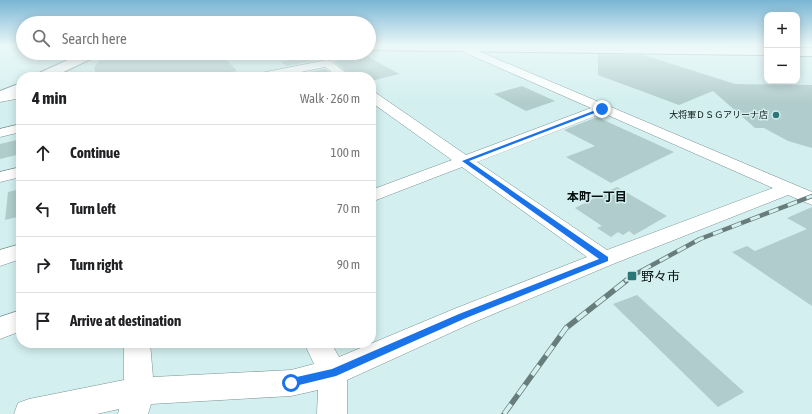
<!DOCTYPE html>
<meta charset="utf-8">
<style>
:root{--surface:#fff;--page:#f2f2f2;--text:#202124;--muted:#757577;--line:#e0e0e0}
body{margin:0;font-family:"Asap Condensed","Noto Sans JP",sans-serif;background:var(--page);color:var(--text)}
.controls{position:absolute;right:12px;top:12px;display:grid;overflow:hidden;border-radius:8px;box-shadow:0 2px 10px #0003}
.controls button{width:36px;height:36px;display:grid;place-items:center;padding:0;border:0;border-bottom:1px solid var(--line);background:var(--surface);color:var(--text);font:20px sans-serif}
.stop{position:absolute;width:12px;height:12px;margin:-9px;border:3px solid #1a73e8;border-radius:50%;background:#fff}
.stop.end{background:#1a73e8;border-color:#fff;box-shadow:0 1px 4px #0008}
.list{margin:0;padding:0;list-style:none}
h2{display:flex;justify-content:space-between;align-items:center;height:52px;margin:0;padding:0 16px;font-size:17px}
h2 small{font-size:13px;font-weight:400;color:var(--muted)}
.list li{display:grid;grid-template-columns:26px 1fr auto;gap:12px;align-items:center;box-sizing:border-box;height:56px;padding:0 16px;border-top:1px solid var(--line)}
.list b{display:block;font-size:15px;white-space:nowrap}
.list em{font-size:13px;font-style:normal;color:var(--muted)}
.icon{flex:none;width:22px;height:22px;fill:none;stroke:currentColor;stroke-width:2;stroke-linecap:round;stroke-linejoin:round}
.map{position:relative;flex:none;width:812px;height:414px;overflow:hidden}
.search{position:absolute;background:var(--surface);box-shadow:0 2px 10px #0003;left:16px;top:16px;width:360px;height:44px;display:flex;align-items:center;gap:10px;box-sizing:border-box;padding:0 14px;border-radius:22px;color:var(--muted);font-size:15px}
.panel{position:absolute;background:var(--surface);box-shadow:0 2px 10px #0003;left:16px;top:72px;width:360px;height:276px;border-radius:16px}
.map>svg:first-child{display:block}
.building{fill:#b1cccc}
.lines{fill:none;stroke-linecap:round;stroke-linejoin:round}
.minor-casing{stroke:#799393;stroke-width:1}
.secondary-casing{stroke:#799393;stroke-width:2}
.trunk-casing{stroke:#799393;stroke-width:2}
.minor{fill:#fff;fill-rule:evenodd}
.secondary{fill:#fff;fill-rule:evenodd}
.trunk{fill:#fff;fill-rule:evenodd}
.rail-far1-casing{stroke:#697c7c;stroke-width:4.5}
.rail-casing{stroke:#697c7c;stroke-width:5.5}
.rail-far1{stroke:#d3efef;stroke-width:3;stroke-dasharray:10;stroke-linecap:butt}
.rail{stroke:#d3efef;stroke-width:4;stroke-dasharray:12;stroke-linecap:butt}
.route{fill:#1a73e8}
.poi-dot{fill:#2c7675;stroke:#d3efef;stroke-width:1.5}
.labels{text-anchor:middle;stroke-width:3;stroke-linejoin:round;paint-order:stroke}
.far-poi-label{font-size:9px;fill:#071111;stroke:#d3efef;text-anchor:end}
.neighbourhood-label{font-size:12px;font-weight:bold;fill:#071111;stroke:#d3efef}
.near-poi-label{font-size:13px;fill:#071111;stroke:#d3efef;text-anchor:start}
</style>
<div class="map">
<svg width="812" height="414" viewBox="0 0 812 414">
<rect width="100%" height="100%" fill="#d3efef"/>
<!-- building -->
<g class="building">
<polygon points="118,53 147,53 148,56 223,56 237,71 207,77 97,77 94,68 99,60 108,55"/>
<polygon points="283,53 309,53 318,60 287,66 281,62 292,59"/>
<polygon points="598,54 644,55 735,84 812,85 812,148 788,141 764,128 755,128 713,91 679,105 598,75"/>
<polygon points="365,55 399,74 371,81 371,77 352,77 334,61"/>
<polygon points="325,69 336,77 290,77 290,76"/>
<polygon points="522,86 555,101 526,111 494,94"/>
<polygon points="597,117 674,152 611,183 566,157 595,146 564,130"/>
<polygon points="21,139 21,154 0,159 0,144"/>
<polygon points="617,187 667,216 634,235 629,231 623,235 618,232 611,237 597,228 602,226 575,208"/>
<polygon points="21,189 21,216 5,220 8,192"/>
<polygon points="812,207 812,306 732,252 747,246 755,251 807,229 787,218"/>
<polygon points="637,295 744,392 718,407 613,304"/>
</g>
<g class="lines">
<defs>
<g id="minor">
<path d="M464,45l348,147v13l-24,-10 -175,69 -141,59 -125,57v34h-30l1,-24 -27,6 -140,8 -3,10h-30l1,-5 -22,5h-83l4,-11 11,-4 95,-19v-37h26l3,34 138,-7 23,-6 -10,-21h27l8,14 115,-48 133,-52 -125,-90 -91,35v-12l81,-30 -81,-58v-10l5,1 90,62 125,-47 -132,-58 -1,-2 1,-2zM603,113l170,75 -166,62 -130,-88z"/>
<polygon points="327,60 331,61 351,77 338,77 325,67 277,77 255,77 257,74 261,73"/>
<polygon points="21,90 21,98 0,102 0,94"/>
<polygon points="21,124 21,132 0,137 0,129"/>
<polygon points="21,167 21,177 0,182 0,172"/>
<polygon points="21,244 21,259 0,266 0,250"/>
<polygon points="21,310 21,331 0,339 0,317"/>
</g>
<g id="secondary">
<polygon points="83,53 99,53 97,56 53,77 35,77 37,74"/>
<polygon points="21,83 21,93 0,101 0,91"/>
</g>
<g id="trunk">
<polygon points="369,45 582,45 767,47 767,55 369,50"/>
<rect x="797" y="48" width="15" height="8"/>
</g>
</defs>
<!-- minor casing -->
<use href="#minor" class="minor-casing"/>
<!-- secondary casing -->
<use href="#secondary" class="secondary-casing"/>
<!-- trunk casing -->
<use href="#trunk" class="trunk-casing"/>
<!-- minor -->
<use href="#minor" class="minor"/>
<!-- secondary -->
<use href="#secondary" class="secondary"/>
<!-- trunk -->
<use href="#trunk" class="trunk"/>
<defs>
<polyline id="rail-far1" points="625,281 632,276 700,239 812,196"/>
<polyline id="rail" points="504,414 566,328 627,280"/>
</defs>
<!-- rail-far1 casing -->
<use href="#rail-far1" class="rail-far1-casing"/>
<!-- rail casing -->
<use href="#rail" class="rail-casing"/>
<!-- rail-far1 -->
<use href="#rail-far1" class="rail-far1"/>
<!-- rail -->
<use href="#rail" class="rail"/>
</g>
<!-- sky -->
<linearGradient id="sky" x2="0" y2="1"><stop stop-color="#78b5d4"/><stop offset="0.44" stop-color="#ebf8f8"/><stop offset="1" stop-color="#ebf8f8" stop-opacity="0"/></linearGradient>
<rect width="812" height="103" fill="url(#sky)"/>
<!-- route -->
<polygon class="route" points="601,108 605,109 469,161 608,257 608,261 466,318 336,376 291,387 288,386 286,383 288,379 332,369 459,314 599,259 462,161"/>
<!-- markers -->
<g class="poi-dot">
<circle cx="776" cy="115" r="4"/>
<rect x="627" y="271" width="10" height="10" rx="2"/>
</g>
<g class="labels">
<!-- far-poi labels -->
<g class="far-poi-label">
<text x="768" y="118">大将軍ＤＳＧアリーナ店</text>
</g>
<!-- neighbourhood labels -->
<g class="neighbourhood-label">
<text x="597" y="201">本町一丁目</text>
</g>
<!-- near-poi labels -->
<g class="near-poi-label">
<text x="641" y="281">野々市</text>
</g>
</g>
</svg>
<div class="controls">
<button>+</button>
<button>−</button>
</div>
<div class="stop" style="left:291px;top:383px"></div>
<div class="stop end" style="left:602px;top:109px"></div>
<div class="search"><svg class="icon" aria-label="search" viewBox="0 0 24 24"><circle cx="10" cy="10" r="6"/><path d="M15 15l6 6"/></svg>Search here</div>
<section class="panel">
<h2>4 min<small>Walk · 260 m</small></h2>
<ul class="list">
<li><svg class="icon" aria-label="ahead" viewBox="0 0 24 24"><path d="M12 20V5M6 11l6-6 6 6"/></svg><div><b>Continue</b></div><em>100 m</em></li>
<li><svg class="icon" aria-label="left" viewBox="0 0 24 24"><path d="M17 20v-9H6M10 6l-5 5 5 5"/></svg><div><b>Turn left</b></div><em>70 m</em></li>
<li><svg class="icon" aria-label="right" viewBox="0 0 24 24"><path d="M7 20v-9h11M14 6l5 5-5 5"/></svg><div><b>Turn right</b></div><em>90 m</em></li>
<li><svg class="icon" aria-label="arrive" viewBox="0 0 24 24"><path d="M6 21V4h12l-3 4 3 4H6"/></svg><div><b>Arrive at destination</b></div></li>
</ul>
</section>
</div>
